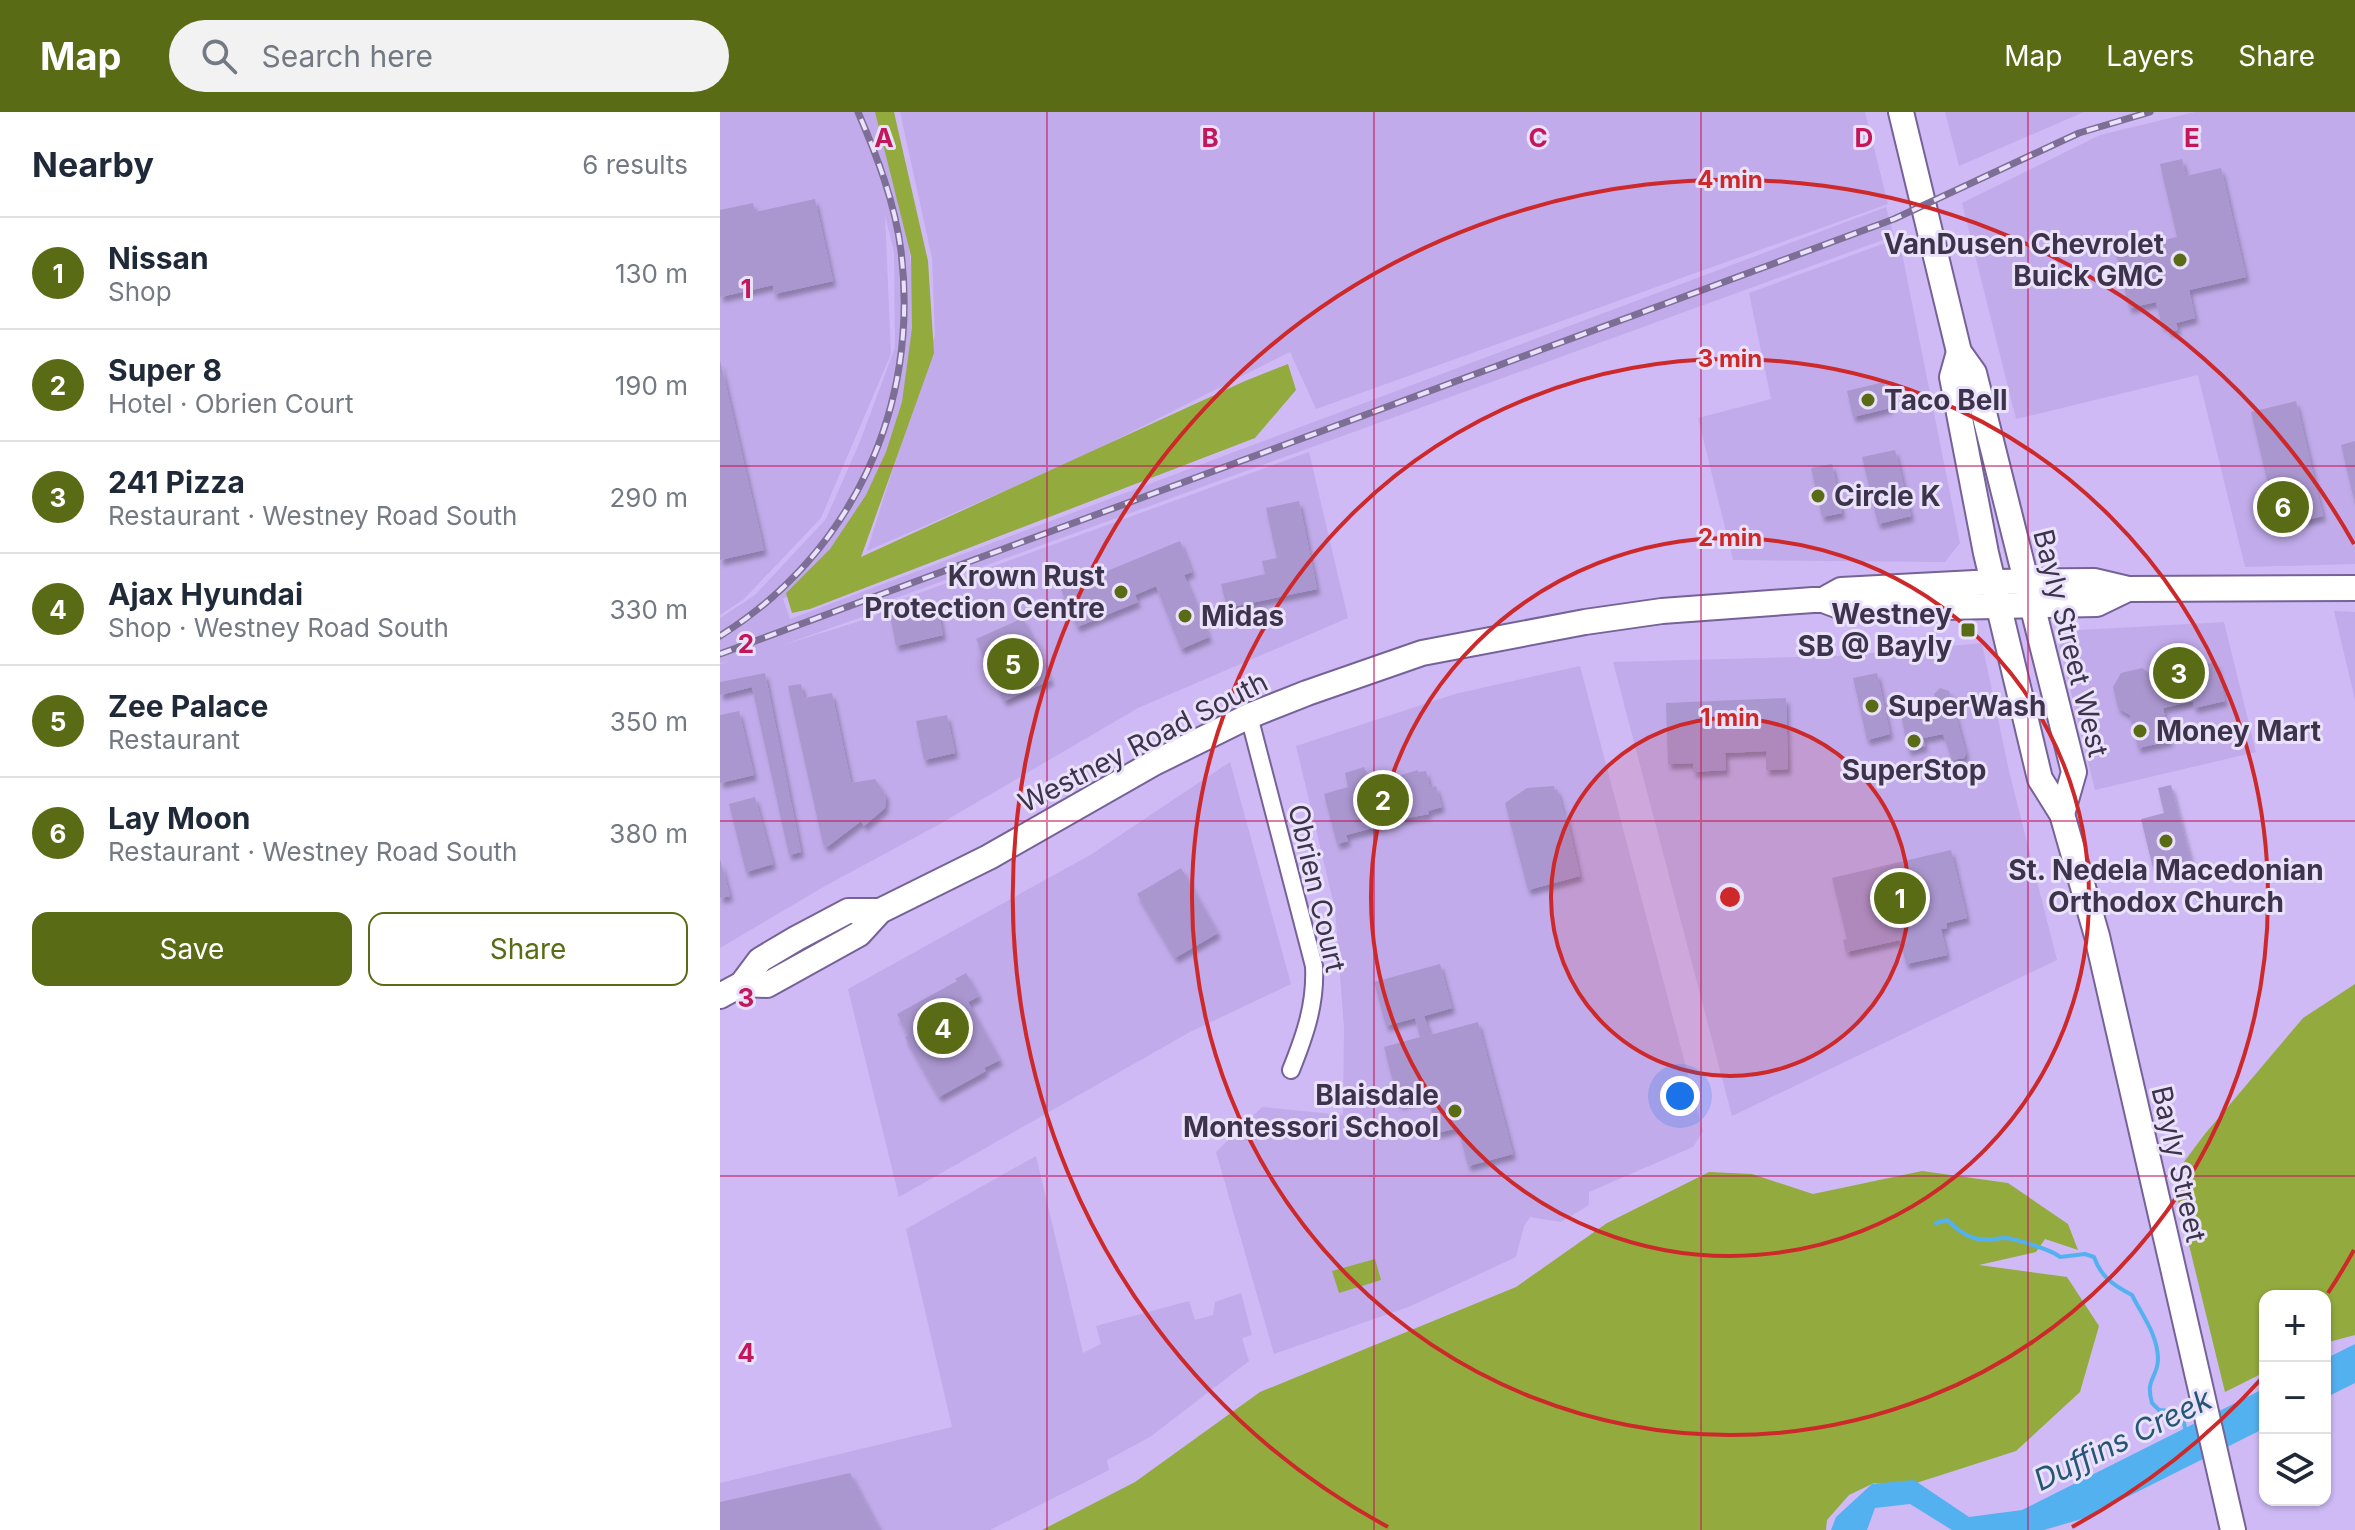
<!DOCTYPE html>
<meta charset="utf-8">
<style>
:root{--surface:#fff;--page:#f2f2f3;--text:#1f2937;--muted:#747a83;--line:#e0e1e3;--accent:#5a6b16}
body{margin:0;font-family:Inter,sans-serif;background:var(--page);color:var(--text)}
.controls{position:absolute;right:24px;bottom:24px;display:grid;overflow:hidden;border-radius:16px;box-shadow:0 2px 6px #0004}
.controls button{width:72px;height:72px;display:grid;place-items:center;padding:0;border:0;border-bottom:2px solid var(--line);background:var(--surface);color:var(--text);font:40px sans-serif}
.you{position:absolute;left:960px;top:984px;width:28px;height:28px;margin:-20px;border:6px solid #fff;border-radius:50%;background:#1a73e8;box-shadow:0 0 0 12px #1a73e833}
.badge{display:grid;place-items:center;width:52px;height:52px;border-radius:50%;background:var(--accent);color:#fff;font-size:26px;font-weight:700}
.pin{position:absolute;translate:-50% -50%;border:4px solid #fff;box-shadow:0 2px 8px #0006}
.list{margin:0;padding:0;list-style:none}
h2{display:flex;justify-content:space-between;align-items:center;height:104px;margin:0;padding:0 32px;font-size:34px}
h2 small{font-size:26px;font-weight:400;color:var(--muted)}
.list li{display:grid;grid-template-columns:52px 1fr auto;gap:24px;align-items:center;box-sizing:border-box;height:112px;padding:0 32px;border-top:2px solid var(--line)}
.list b{display:block;font-size:30px;white-space:nowrap}
.list p{margin:0;font-size:26px;white-space:nowrap;color:var(--muted)}
.list em{font-size:26px;font-style:normal;color:var(--muted)}
.actions{display:flex;gap:16px;padding:24px 32px}
.actions a{flex:1;padding:18px 0;border:2px solid var(--accent);border-radius:16px;text-align:center;font-size:28px;color:var(--accent)}
.actions .main{background:var(--accent);color:#fff}
.icon{flex:none;width:44px;height:44px;fill:none;stroke:currentColor;stroke-width:2;stroke-linecap:round;stroke-linejoin:round}
.map{position:relative;flex:none;width:1635px;height:1418px;overflow:hidden}
header{display:flex;align-items:center;gap:48px;box-sizing:border-box;height:112px;padding:0 40px;background:var(--accent);color:#fff}
header strong{font-size:38px}
nav{display:flex;gap:44px;margin-inline-start:auto;font-size:28px}
.search{width:560px;height:72px;background:var(--page);display:flex;align-items:center;gap:20px;box-sizing:border-box;padding:0 28px;border-radius:44px;color:var(--muted);font-size:30px}
main{display:flex}
aside{flex:1;background:var(--surface)}
.map>svg:first-child{display:block}
.built{fill:#c1abea}
.green{fill:#93ab3e}
.water{fill:#54b1ef}
.lines{fill:none;stroke-linecap:round;stroke-linejoin:round}
.stream{stroke:#54b1ef;stroke-width:4}
.building{fill:#ab97d0;filter:url(#shadow)}
.street-casing{stroke:#756297;stroke-width:20}
.secondary-casing{stroke:#756297;stroke-width:28}
.street{stroke:#fff;stroke-width:16}
.secondary{stroke:#fff;stroke-width:24}
.rail-casing{stroke:#7c6e95;stroke-width:7}
.rail{stroke:#eae2fb;stroke-width:4;stroke-dasharray:12;stroke-linecap:butt}
.grid{fill:none;stroke:#c2185b;stroke-width:2;stroke-opacity:0.55}
.ring{fill:none;stroke:#ce292a;stroke-width:4}
.poi-dot{fill:#5a6b16;stroke:#eae2fb;stroke-width:3}
.labels{text-anchor:middle;stroke-width:6;stroke-linejoin:round;paint-order:stroke}
.poi-label{font-size:28px;font-weight:bold;fill:#3d344c;stroke:#eae2fb;text-anchor:start}
.street-label{font-size:28px;fill:#3d344c;stroke:#eae2fb}
.water-label{font-size:30px;font-style:italic;fill:#255676;stroke:#eae2fb}
.grid-label{font-size:26px;text-anchor:middle;font-weight:bold;fill:#c2185b;stroke:#eae2fb;stroke-width:6;stroke-linejoin:round;paint-order:stroke}
.centre{fill:#ce292a;stroke:#eae2fb;stroke-width:4}
.ring-label{font-size:24px;text-anchor:middle;font-weight:bold;fill:#ce292a;stroke:#eae2fb;stroke-width:6;stroke-linejoin:round;paint-order:stroke}
</style>
<header>
<strong>Map</strong>
<div class="search"><svg class="icon" aria-label="search" viewBox="0 0 24 24"><circle cx="10" cy="10" r="6"/><path d="M15 15l6 6"/></svg>Search here</div>
<nav><a>Map</a><a>Layers</a><a>Share</a></nav>
</header>
<main>
<aside>
<h2>Nearby<small>6 results</small></h2>
<ul class="list">
<li><span class="badge">1</span><div><b>Nissan</b><p>Shop</p></div><em>130 m</em></li>
<li><span class="badge">2</span><div><b>Super 8</b><p>Hotel · Obrien Court</p></div><em>190 m</em></li>
<li><span class="badge">3</span><div><b>241 Pizza</b><p>Restaurant · Westney Road South</p></div><em>290 m</em></li>
<li><span class="badge">4</span><div><b>Ajax Hyundai</b><p>Shop · Westney Road South</p></div><em>330 m</em></li>
<li><span class="badge">5</span><div><b>Zee Palace</b><p>Restaurant</p></div><em>350 m</em></li>
<li><span class="badge">6</span><div><b>Lay Moon</b><p>Restaurant · Westney Road South</p></div><em>380 m</em></li>
</ul>
<div class="actions"><a class="main">Save</a><a>Share</a></div>
</aside>
<div class="map">
<svg width="1635" height="1418" viewBox="0 0 1635 1418">
<defs>
<filter id="shadow"><feDropShadow dx="3" dy="5.5" stdDeviation="2" flood-color="#0004"/></filter>
</defs>
<rect width="100%" height="100%" fill="#cfbaf6"/>
<!-- built -->
<g class="built">
<polygon points="0,0 156,0 188,122 195,201 185,283 170,341 142,396 78,478 63,487 70,507 1166,95 1174,124 176,486 153,501 63,533 153,505 180,488 589,340 628,506 418,596 218,713 105,774 0,836 0,552 12,548 0,551 0,506 35,483 106,407 141,327 175,235 174,140 165,103 171,242 101,406 24,487 0,503"/>
<polygon points="180,0 1145,0 1168,92 596,297 570,240 362,345 147,439 215,223 212,146"/>
<polygon points="1225,0 1364,0 1239,54"/>
<polygon points="1475,0 1635,0 1635,452 1525,455 1478,263 1296,307 1242,91 1380,23"/>
<polygon points="1179,126 1240,431 1225,450 1013,448 978,306 1051,287 1029,181"/>
<polygon points="1614,499 1635,500 1635,588"/>
<polygon points="1504,510 1536,640 1375,678 1338,527 1342,519"/>
<polygon points="1262,531 1289,659 1337,848 1012,1004 893,550 1119,544"/>
<polygon points="860,554 983,1019 973,1035 869,1080 869,1093 841,1110 810,1105 804,1114 796,1145 691,1194 554,1242 496,1040 542,995 623,1003 624,916 615,797 576,634 735,582"/>
<polygon points="510,650 571,872 470,920 179,1085 128,877 372,742"/>
<polygon points="316,1044 363,1241 381,1232 376,1214 469,1189 475,1208 493,1203 495,1190 521,1181 532,1223 522,1226 529,1249 430,1325 387,1348 389,1358 270,1418 0,1418 0,1371 232,1315 186,1117"/>
</g>
<!-- green -->
<g class="green">
<polygon points="155,0 174,0 208,149 214,241 141,445 525,269 568,252 576,278 535,326 90,497 72,501 66,481 110,437 146,383 166,340 182,290 192,216 191,144"/>
<polygon points="1635,872 1635,1223 1605,1231 1605,1184 1545,1184 1545,1260 1505,1280 1455,1076 1458,1058 1484,1023 1583,906"/>
<polygon points="1202,1059 1288,1071 1348,1112 1358,1138 1325,1127 1316,1140 1259,1153 1347,1165 1379,1214 1360,1280 1296,1339 1190,1373 1154,1371 1129,1383 1107,1408 1106,1418 322,1418 415,1370 540,1280 796,1175 887,1111 989,1060 1032,1062 1093,1082"/>
<polygon points="655,1147 661,1168 619,1181 612,1159"/>
</g>
<!-- water -->
<g class="water">
<polygon points="1635,1232 1635,1271 1605,1286 1605,1247"/>
<polygon points="1545,1276 1545,1316 1365,1406 1324,1418 1232,1418 1190,1392 1155,1396 1147,1418 1111,1418 1116,1405 1152,1372 1194,1368 1249,1405 1302,1398"/>
</g>
<g class="lines">
<!-- stream -->
<path class="stream" d="M1216,1111l11,-3c8,7 16,15 27,18 12,4 20,0 32,0 10,1 46,12 54,19l25,-3 9,3c7,20 19,28 38,38 11,22 26,40 26,65 -1,19 -13,18 -6,43l7,7 23,2 3,16"/>
</g>
<!-- building -->
<g class="building">
<polygon points="1462,47 1466,64 1501,56 1526,165 1469,178 1475,206 1456,211 1458,218 1449,220 1447,213 1442,214 1436,190 1409,196 1394,132 1437,122 1439,129 1457,125 1440,52"/>
<polygon points="95,87 113,169 54,182 53,173 0,185 0,98 33,91 35,100"/>
<polygon points="0,248 44,438 0,448"/>
<polygon points="1164,270 1170,296 1133,305 1127,279"/>
<polygon points="1576,289 1603,404 1558,415 1531,300"/>
<polygon points="1635,329 1635,387 1634,388 1621,333"/>
<polygon points="1175,338 1191,404 1158,412 1142,345"/>
<polygon points="1112,352 1122,401 1102,405 1091,356"/>
<polygon points="579,389 597,477 507,496 501,472 545,462 542,449 557,446 546,396"/>
<polygon points="460,429 472,460 464,463 489,525 461,537 436,474 415,483 418,490 357,515 341,478"/>
<polygon points="217,492 223,523 176,534 170,503"/>
<polygon points="303,506 331,568 284,589 256,527"/>
<polygon points="1496,550 1505,589 1474,596 1473,589 1443,596 1450,629 1418,636 1410,603 1398,596 1393,575 1401,561 1422,556 1434,564"/>
<polygon points="45,561 81,740 69,743 32,575 0,583 0,570"/>
<polygon points="1157,561 1170,622 1147,628 1133,566"/>
<polygon points="81,572 84,586 112,581 131,671 155,667 166,683 165,696 144,714 141,709 107,735 103,732 68,574"/>
<polygon points="1220,576 1229,579 1246,642 1244,646 1232,648 1223,622 1203,626 1205,634 1188,639 1181,602 1198,600 1199,606 1219,603 1214,582"/>
<polygon points="1066,586 1068,657 1046,658 1046,639 1005,641 1006,658 973,660 973,651 948,652 946,591"/>
<polygon points="19,599 34,663 0,671 0,603"/>
<polygon points="227,603 235,641 204,648 196,609"/>
<polygon points="644,655 651,672 698,658 698,660 706,659 710,676 716,674 722,695 708,699 709,702 676,708 676,710 626,723 628,729 617,732 604,682 628,675 625,661"/>
<polygon points="1451,673 1472,752 1434,760 1421,707 1444,701 1438,676"/>
<polygon points="834,674 835,678 837,677 844,702 846,702 860,764 808,778 785,691 807,676"/>
<polygon points="35,685 53,752 26,760 9,692"/>
<polygon points="1231,738 1247,806 1226,811 1227,816 1221,817 1227,843 1186,852 1180,828 1126,840 1123,828 1127,827 1112,766"/>
<polygon points="0,747 10,784 0,786"/>
<polygon points="461,756 498,821 455,846 417,782"/>
<polygon points="720,852 732,896 704,904 710,923 758,910 793,1042 748,1054 738,1016 717,1021 708,984 679,992 664,935 700,925 695,906 666,914 654,870"/>
<polygon points="246,861 259,884 248,890 280,948 264,956 266,959 219,985 185,925 188,923 177,902 237,869 235,867"/>
<polygon points="130,1361 160,1418 0,1418 0,1390"/>
</g>
<g class="lines">
<defs>
<path id="street" d="M529,604l65,250c2,38 -9,69 -23,104"/>
<g id="secondary">
<polyline points="1181,0 1239,240 1254,261 1354,660 1342,702"/>
<polyline points="1239,240 1232,265 1266,441 1320,667 1342,702 1377,824 1513,1418"/>
<polyline points="1103,488 1121,478 1274,470 1374,469 1408,477 1635,476"/>
<polyline points="22,872 47,873 139,822 160,799 269,745 432,652 529,604 587,581 702,541 865,510 942,499 1093,488 1103,488 1119,494 1173,496 1377,492 1408,477"/>
<polyline points="0,884 22,872 40,848 77,826 128,799 160,799"/>
</g>
</defs>
<!-- street casing -->
<use href="#street" class="street-casing"/>
<!-- secondary casing -->
<use href="#secondary" class="secondary-casing"/>
<!-- street -->
<use href="#street" class="street"/>
<!-- secondary -->
<use href="#secondary" class="secondary"/>
<defs>
<g id="rail">
<path d="M0,524c133,-83 200,-230 181,-385 -6,-48 -24,-95 -43,-139"/>
<polyline points="0,542 1174,107 1359,21 1430,0"/>
</g>
</defs>
<!-- rail casing -->
<use href="#rail" class="rail-casing"/>
<!-- rail -->
<use href="#rail" class="rail"/>
</g>
<!-- grid -->
<path class="grid" d="M327,0v1418M654,0v1418M981,0v1418M1308,0v1418M0,354h1635M0,709h1635M0,1064h1635"/>
<!-- distance rings -->
<circle cx="1010" cy="785" r="179" fill="#ce292a" fill-opacity=".12"/>
<g class="ring">
<circle cx="1010" cy="785" r="179"/>
<circle cx="1010" cy="785" r="359"/>
<circle cx="1010" cy="785" r="538"/>
<path d="M1634 1138A717 717 0 0 1 1608 1181M1543 1265A717 717 0 0 1 1352 1415M668 1415A717 717 0 1 1 1634 432"/>
</g>
<!-- markers -->
<g class="poi-dot">
<circle cx="1460" cy="148" r="8"/>
<circle cx="1148" cy="288" r="8"/>
<circle cx="1098" cy="384" r="8"/>
<circle cx="401" cy="480" r="8"/>
<circle cx="465" cy="504" r="8"/>
<rect x="1240" y="510" width="16" height="16" rx="4"/>
<circle cx="1152" cy="594" r="8"/>
<circle cx="1420" cy="619" r="8"/>
<circle cx="1194" cy="629" r="8"/>
<circle cx="1446" cy="729" r="8"/>
<circle cx="735" cy="999" r="8"/>
</g>
<g class="labels">
<!-- poi labels -->
<g class="poi-label">
<text x="1444" y="142" text-anchor="end">VanDusen Chevrolet<tspan x="1444" dy="32">Buick GMC</tspan></text>
<text x="1164" y="298">Taco Bell</text>
<text x="1114" y="394">Circle K</text>
<text x="385" y="474" text-anchor="end">Krown Rust<tspan x="385" dy="32">Protection Centre</tspan></text>
<text x="1232" y="512" text-anchor="end">Westney<tspan x="1232" dy="32">SB @ Bayly</tspan></text>
<text x="481" y="514">Midas</text>
<text x="1168" y="604">SuperWash</text>
<text x="1436" y="629">Money Mart</text>
<text x="1194" y="668" text-anchor="middle">SuperStop</text>
<text x="1446" y="768" text-anchor="middle">St. Nedela Macedonian<tspan x="1446" dy="32">Orthodox Church</tspan></text>
<text x="719" y="993" text-anchor="end">Blaisdale<tspan x="719" dy="32">Montessori School</tspan></text>
</g>
<!-- street labels -->
<g class="street-label">
<text transform="translate(1351 531) rotate(76)" y="10">Bayly Street West</text>
<text transform="translate(423 630) rotate(-27)" y="10">Westney Road South</text>
<text transform="translate(597 776) rotate(77)" y="10">Obrien Court</text>
<text transform="translate(1459 1052) rotate(77)" y="10">Bayly Street</text>
</g>
<!-- water labels -->
<g class="water-label">
<text transform="translate(1403 1328) rotate(-26)" y="10">Duffins Creek</text>
</g>
</g>
<g class="grid-label">
<text x="164" y="35">A</text>
<text x="490" y="35">B</text>
<text x="818" y="35">C</text>
<text x="1144" y="35">D</text>
<text x="1472" y="35">E</text>
<text x="26" y="186">1</text>
<text x="26" y="541">2</text>
<text x="26" y="895">3</text>
<text x="26" y="1250">4</text>
</g>
<circle cx="1010" cy="785" r="12" class="centre"/>
<g class="ring-label">
<text x="1010" y="76">4 min</text>
<text x="1010" y="255">3 min</text>
<text x="1010" y="434">2 min</text>
<text x="1010" y="614">1 min</text>
</g>
</svg>
<div class="controls">
<button>+</button>
<button>−</button>
<button><svg class="icon" aria-label="layers" viewBox="0 0 24 24"><path d="M12 4l9 5-9 5-9-5zM3 14l9 5 9-5"/></svg></button>
</div>
<div class="you"></div>
<div class="pin badge" style="left:1180px;top:786px">1</div>
<div class="pin badge" style="left:663px;top:688px">2</div>
<div class="pin badge" style="left:1459px;top:561px">3</div>
<div class="pin badge" style="left:223px;top:916px">4</div>
<div class="pin badge" style="left:293px;top:552px">5</div>
<div class="pin badge" style="left:1563px;top:395px">6</div>
</div>
</main>
